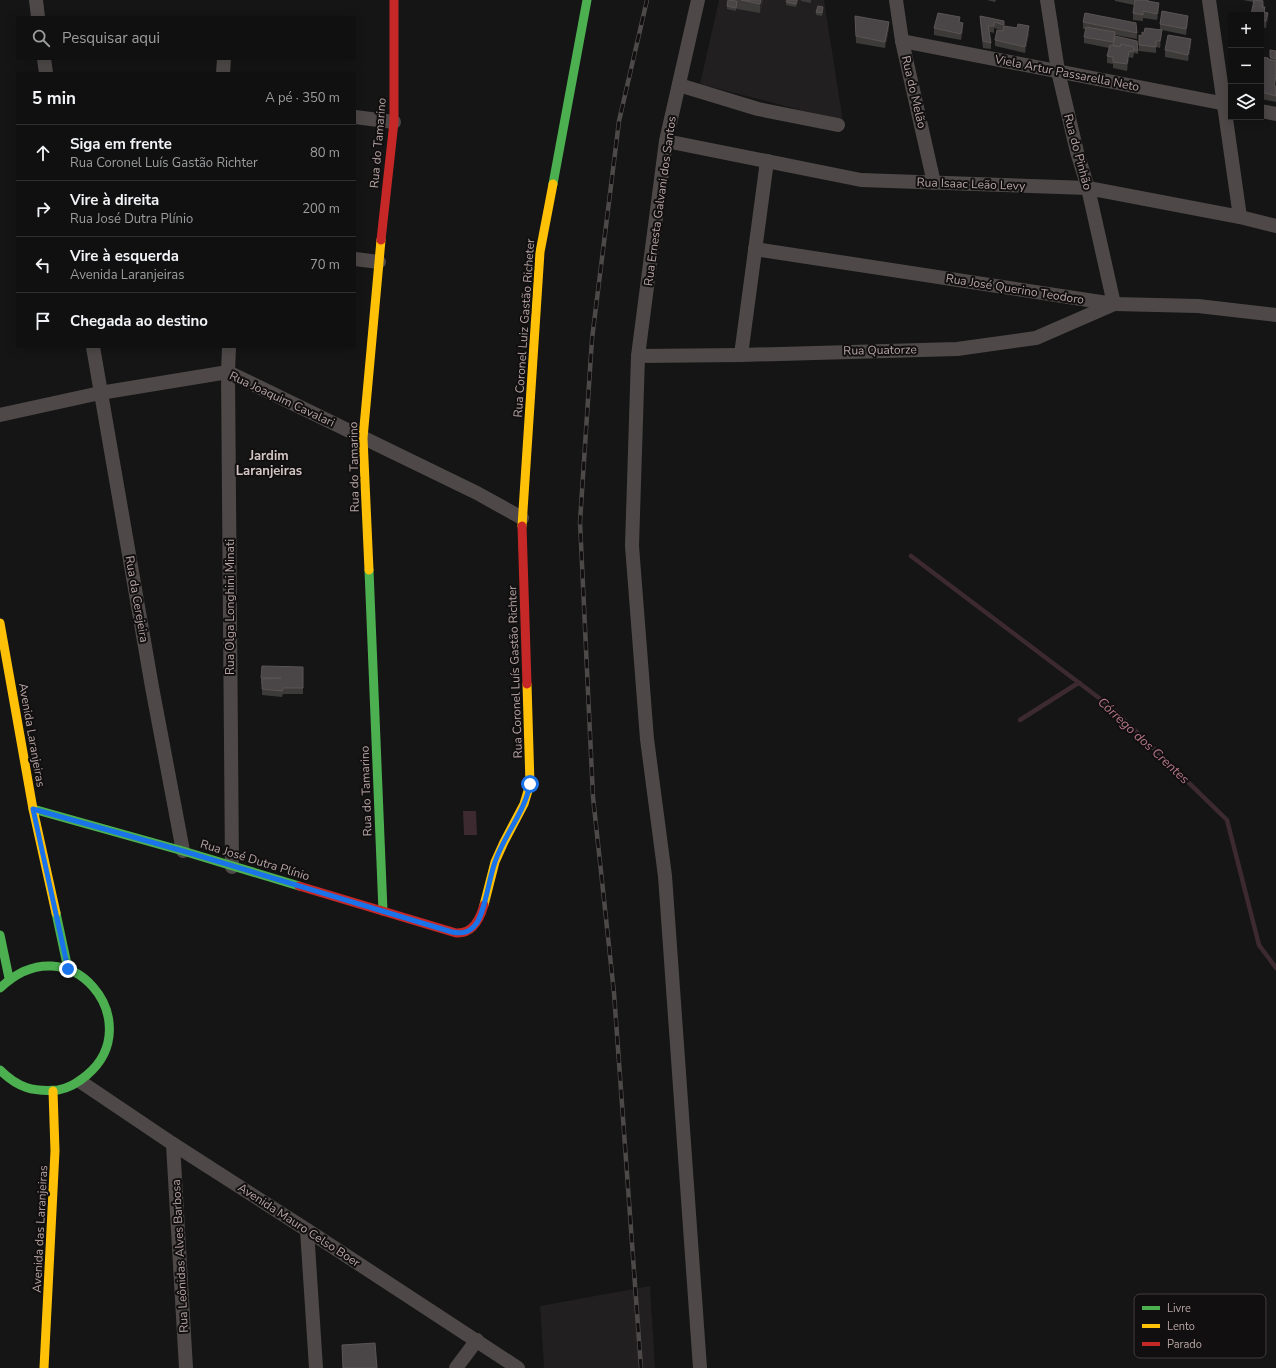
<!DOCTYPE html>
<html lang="pt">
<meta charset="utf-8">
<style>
:root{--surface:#101010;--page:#1e1e1e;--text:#f1f3f6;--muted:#9c9d9f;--line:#303030}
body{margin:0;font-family:"Nunito Sans",sans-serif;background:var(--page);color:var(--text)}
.controls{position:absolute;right:12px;top:12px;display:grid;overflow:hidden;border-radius:0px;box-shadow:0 2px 10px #0003}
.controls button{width:36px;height:36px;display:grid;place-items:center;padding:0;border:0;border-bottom:1px solid var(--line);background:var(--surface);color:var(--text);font:20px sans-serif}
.stop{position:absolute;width:12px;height:12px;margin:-9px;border:3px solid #1a73e8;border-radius:50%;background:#fff}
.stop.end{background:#1a73e8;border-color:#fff;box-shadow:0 1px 4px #0008}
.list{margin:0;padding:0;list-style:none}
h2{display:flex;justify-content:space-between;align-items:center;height:52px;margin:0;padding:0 16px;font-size:17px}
h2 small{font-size:13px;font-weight:400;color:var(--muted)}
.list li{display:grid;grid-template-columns:26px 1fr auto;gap:12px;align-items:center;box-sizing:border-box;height:56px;padding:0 16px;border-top:1px solid var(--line)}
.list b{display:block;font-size:15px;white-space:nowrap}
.list p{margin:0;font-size:13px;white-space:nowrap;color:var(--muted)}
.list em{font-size:13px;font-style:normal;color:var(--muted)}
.icon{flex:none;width:22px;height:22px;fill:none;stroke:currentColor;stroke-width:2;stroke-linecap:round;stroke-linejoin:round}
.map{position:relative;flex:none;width:1276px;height:1368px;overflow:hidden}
.search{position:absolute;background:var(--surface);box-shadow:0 2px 10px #0003;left:16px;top:16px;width:340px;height:44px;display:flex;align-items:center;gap:10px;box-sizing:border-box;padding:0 14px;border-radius:0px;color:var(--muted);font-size:15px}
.panel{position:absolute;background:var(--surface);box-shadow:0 2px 10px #0003;left:16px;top:72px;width:340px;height:276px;border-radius:0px}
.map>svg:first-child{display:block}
.built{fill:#211f1f}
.water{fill:#3c2a30}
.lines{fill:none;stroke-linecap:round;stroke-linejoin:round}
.stream{stroke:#3c2a30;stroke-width:4.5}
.street{stroke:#4e4948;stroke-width:14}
.fast{stroke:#4caf50;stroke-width:9}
.slow{stroke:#ffc107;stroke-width:9}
.jam{stroke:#c62828;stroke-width:9}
.rail-casing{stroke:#4d4949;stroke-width:4.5}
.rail{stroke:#110f0f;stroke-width:3;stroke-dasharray:9;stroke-linecap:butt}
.wall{fill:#3d3a3a}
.shaded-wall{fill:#282626}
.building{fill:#4a4546;stroke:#5b5454}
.route{stroke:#1a73e8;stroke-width:5}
.labels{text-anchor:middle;stroke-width:4;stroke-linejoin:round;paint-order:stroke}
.street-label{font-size:12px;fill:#b7a4a5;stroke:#110f0f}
.neighbourhood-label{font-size:13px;font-weight:bold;fill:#d3c5c6;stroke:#110f0f}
.water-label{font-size:13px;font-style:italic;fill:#b6778a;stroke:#110f0f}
.key{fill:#110f0f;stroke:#433c3c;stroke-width:1}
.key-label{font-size:11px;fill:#b7a4a5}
</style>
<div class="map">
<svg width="1276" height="1368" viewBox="0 0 1276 1368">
<rect width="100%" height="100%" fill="#151515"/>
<!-- built -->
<g class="built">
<polygon points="719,0 824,0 843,121 700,84"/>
<polygon points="650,1286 655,1368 544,1368 540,1306"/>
</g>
<!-- water -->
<polygon class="water" points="463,811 476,811 477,835 464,835"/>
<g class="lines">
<!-- stream -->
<g class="stream">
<polyline points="911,556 1111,707 1227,820 1259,945 1276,968"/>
<polyline points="1020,720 1075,685 1080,683"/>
</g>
<!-- street -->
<g class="street">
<polyline points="36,0 38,17"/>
<polyline points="698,0 666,141 638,356 632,546 647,739 665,876 700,1368"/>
<polyline points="896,0 902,41 934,183"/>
<polyline points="1209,0 1240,217"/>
<polyline points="902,41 1231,105"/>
<polyline points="44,59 46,73"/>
<polyline points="223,73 224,59"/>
<polyline points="679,85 758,109 838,125"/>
<polyline points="1261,111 1276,114"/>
<polyline points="355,117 394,122"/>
<polyline points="666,141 861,180 1088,188 1240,217 1276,226"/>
<polyline points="755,249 1114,304 1198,306 1276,315"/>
<polyline points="355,259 379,262"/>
<polyline points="93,347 152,687 183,851"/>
<polyline points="229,347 228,372 232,867"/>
<polyline points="741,355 767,161"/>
<polyline points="638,356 741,355 957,349 1036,338 1114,304 1088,188 1077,152 1058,71 1047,0"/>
<polyline points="0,415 100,393 228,372 477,493 522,518"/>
<polyline points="81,1082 173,1144 307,1230 518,1368"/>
<polyline points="173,1144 186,1368"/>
<polyline points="307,1230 316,1368"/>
<polyline points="456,1368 477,1340"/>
</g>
<!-- fast -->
<g class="fast">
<polyline points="553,184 587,0"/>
<polyline points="369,570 383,911"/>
<polyline points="33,809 183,851 299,886"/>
<polyline points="56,913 68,969"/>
<polyline points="0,935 9,978"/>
<path d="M0,988c70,-67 149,35 87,87 -8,7 -18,13 -29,15 -25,2 -40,-2 -58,-20"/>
</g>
<!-- slow -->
<g class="slow">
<polyline points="522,526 540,252 553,184"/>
<polyline points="369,570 363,438 381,240"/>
<polyline points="0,623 33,809 56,913"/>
<polyline points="484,905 495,862 504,842 524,804 530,784 527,684"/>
<polyline points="44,1368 55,1151 53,1091"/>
</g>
<!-- jam -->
<g class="jam">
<polyline points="381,240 394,122 394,0"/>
<polyline points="522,526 527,684"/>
<path d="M299,886l157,47c17,1 24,-14 28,-28"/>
</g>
<defs>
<polyline id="rail" points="641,1368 614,993 593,797 580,522 592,339 619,121 647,0"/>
</defs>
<!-- rail casing -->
<use href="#rail" class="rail-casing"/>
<!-- rail -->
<use href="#rail" class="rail"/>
</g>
<!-- wall -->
<g class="wall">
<polygon points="737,0 763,0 760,13 737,9 737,6 736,11 727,9 727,6 737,1"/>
<polygon points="787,0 798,0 796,7 786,5"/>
<polygon points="801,0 811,0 811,3 801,1"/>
<polygon points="987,0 996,0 995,2"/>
<polygon points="1115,0 1149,0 1149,1 1159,10 1157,20 1143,18 1143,21 1133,20 1133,13 1134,5 1115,1"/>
<polygon points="1243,0 1263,0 1265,12 1268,19 1266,28 1261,27 1261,15 1253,2"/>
<polygon points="823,10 822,16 816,15 816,12"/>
<polygon points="855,16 889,28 885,48 856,43"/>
<polygon points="980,16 1004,21 1004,26 1029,33 1025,53 995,46 995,40 1003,31 994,28 994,33 990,32 991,43 991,49 983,48 980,23"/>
<polygon points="1083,22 1137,33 1137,39 1115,35 1115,36 1138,51 1138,54 1134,53 1133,58 1129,57 1127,71 1113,68 1113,64 1107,63 1107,56 1109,48 1084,43 1084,37 1086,29 1083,29"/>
<polygon points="1188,22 1186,35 1162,30 1160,48 1156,47 1156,53 1139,51 1139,35 1142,36 1160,30 1160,24"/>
<polygon points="934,28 963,30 961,40 934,35"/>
<polygon points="1191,45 1188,61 1165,57 1165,50"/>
<polygon points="1270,50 1276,51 1276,82 1275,86 1276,86 1276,102 1261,99 1261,57 1270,60"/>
<polygon points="303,667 303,694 283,694 282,697 262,695 262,684 261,684 261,678"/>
</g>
<!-- shaded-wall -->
<g class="shaded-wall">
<polygon points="761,0 763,0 760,13 760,4"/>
<polygon points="1159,3 1159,10 1157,20 1157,14"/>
<polygon points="1268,13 1268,19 1266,28 1266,21"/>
<polygon points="1188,16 1188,22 1186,35 1186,29"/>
<polygon points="889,22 889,28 885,48 885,42"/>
<polygon points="963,23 963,30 961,40 961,34"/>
<polygon points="1029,26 1029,33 1025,53 1025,47"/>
<polygon points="1162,30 1162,36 1160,48 1160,41"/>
<polygon points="1191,39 1191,45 1188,61 1188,55"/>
<polygon points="1129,51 1129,57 1127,71 1127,64"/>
<polygon points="1276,76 1276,82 1274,92 1274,86"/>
</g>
<!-- building -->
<g class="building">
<polygon points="728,0 737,1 736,8 727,6"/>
<polygon points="741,0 761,0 760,4"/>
<polygon points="787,0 797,0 796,4 786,2"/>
<polygon points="1135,0 1147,0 1147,1 1159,3 1157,14 1143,11 1143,15 1133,13"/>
<polygon points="1254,0 1263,1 1262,7 1265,7 1264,12 1268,13 1266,21 1261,21 1261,15 1251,15"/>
<polygon points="818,6 823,7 822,13 816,12"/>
<polygon points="1162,11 1188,16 1186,29 1160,24"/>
<polygon points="938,13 960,17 959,22 963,23 961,34 934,28"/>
<polygon points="1085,13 1136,23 1137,33 1083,22"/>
<polygon points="855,16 889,22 885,42 856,36"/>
<polygon points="980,16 1004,21 1004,25 994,22 994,26 988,26 991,43 983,41"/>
<polygon points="1018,24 1029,26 1025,47 995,40 997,30 1003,31 1004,26 1017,28"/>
<polygon points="1086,27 1115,32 1113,42 1084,37"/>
<polygon points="1145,28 1162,30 1160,41 1156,41 1156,47 1139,45 1139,35 1142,36 1142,32 1144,33"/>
<polygon points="1168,35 1191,39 1188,55 1165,50"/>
<polygon points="1115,36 1137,41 1138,51 1134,50 1134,47 1121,44 1120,47 1113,45"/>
<polygon points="1121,44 1134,47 1133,52 1129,51 1127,64 1113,62 1113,57 1107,56 1110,45 1120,47"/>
<polygon points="1270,50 1276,51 1276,59 1270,57"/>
<polygon points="1261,57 1268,58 1270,60 1276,61 1276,76 1274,86 1276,86 1276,96 1261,92"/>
<polygon points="262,666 303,667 303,688 283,688 282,691 262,689 262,679 281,678 261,678"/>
<polygon points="375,1343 377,1368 343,1368 342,1345"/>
</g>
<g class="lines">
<!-- route -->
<path class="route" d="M68,969l-35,-160 150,42 269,81c10,2 17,1 24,-8 9,-12 13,-46 19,-62 9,-27 30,-50 35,-78"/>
</g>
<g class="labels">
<!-- street labels -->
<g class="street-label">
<text transform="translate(1067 73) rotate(11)" y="4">Viela Artur Passarella Neto</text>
<text transform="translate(914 92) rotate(77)" y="4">Rua do Melão</text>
<text transform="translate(378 143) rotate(-85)" y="4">Rua do Tamarino</text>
<text transform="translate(1078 152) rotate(75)" y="4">Rua do Pinhão</text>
<text transform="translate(971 184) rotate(2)" y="4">Rua Isaac Leão Levy</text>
<text transform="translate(660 201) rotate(-82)" y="4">Rua Ernesta Galvani dos Santos</text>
<text transform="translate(1015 289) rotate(9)" y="4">Rua José Querino Teodoro</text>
<text transform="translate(524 328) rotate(-86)" y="4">Rua Coronel Luiz Gastão Richeter</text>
<text transform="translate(880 350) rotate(-1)" y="4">Rua Quatorze</text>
<text transform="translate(282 399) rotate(25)" y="4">Rua Joaquim Cavalari</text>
<text transform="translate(354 467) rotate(-91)" y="4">Rua do Tamarino</text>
<text transform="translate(137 599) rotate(80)" y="4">Rua da Cerejeira</text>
<text transform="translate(230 607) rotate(-90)" y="4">Rua Olga Longhini Minati</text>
<text transform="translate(515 672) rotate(-92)" y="4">Rua Coronel Luís Gastão Richter</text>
<text transform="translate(32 735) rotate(80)" y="4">Avenida Laranjeiras</text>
<text transform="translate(366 791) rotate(-92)" y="4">Rua do Tamarino</text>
<text transform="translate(255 860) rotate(17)" y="4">Rua José Dutra Plínio</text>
<text transform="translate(299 1225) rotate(33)" y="4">Avenida Mauro Celso Boer</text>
<text transform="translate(40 1229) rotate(-87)" y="4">Avenida das Laranjeiras</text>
<text transform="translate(180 1256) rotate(-93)" y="4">Rua Leônidas Alves Barbosa</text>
</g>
<!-- neighbourhood labels -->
<g class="neighbourhood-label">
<text x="269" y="460">Jardim<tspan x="269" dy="15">Laranjeiras</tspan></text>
</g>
<!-- water labels -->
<g class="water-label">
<text transform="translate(1144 740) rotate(43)" y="5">Córrego dos Crentes</text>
</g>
</g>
<!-- legend -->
<rect x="1134" y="1294" width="132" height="64" rx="6" class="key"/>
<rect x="1142" y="1306" width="18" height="4" fill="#4caf50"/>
<rect x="1142" y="1324" width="18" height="4" fill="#ffc107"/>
<rect x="1142" y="1342" width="18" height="4" fill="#c62828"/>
<g class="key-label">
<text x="1167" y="1312">Livre</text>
<text x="1167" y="1330">Lento</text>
<text x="1167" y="1348">Parado</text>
</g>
</svg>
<div class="controls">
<button>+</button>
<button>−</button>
<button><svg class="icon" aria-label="layers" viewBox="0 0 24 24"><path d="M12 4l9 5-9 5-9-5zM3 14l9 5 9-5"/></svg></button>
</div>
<div class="stop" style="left:530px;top:784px"></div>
<div class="stop end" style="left:68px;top:969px"></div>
<div class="search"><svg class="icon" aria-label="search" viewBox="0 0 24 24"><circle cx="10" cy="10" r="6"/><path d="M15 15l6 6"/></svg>Pesquisar aqui</div>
<section class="panel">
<h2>5 min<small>A pé · 350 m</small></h2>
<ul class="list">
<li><svg class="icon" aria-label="ahead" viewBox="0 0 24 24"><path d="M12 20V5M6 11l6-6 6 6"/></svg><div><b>Siga em frente</b><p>Rua Coronel Luís Gastão Richter</p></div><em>80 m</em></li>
<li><svg class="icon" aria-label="right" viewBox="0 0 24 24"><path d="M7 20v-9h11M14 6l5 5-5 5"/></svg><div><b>Vire à direita</b><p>Rua José Dutra Plínio</p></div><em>200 m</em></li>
<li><svg class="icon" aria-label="left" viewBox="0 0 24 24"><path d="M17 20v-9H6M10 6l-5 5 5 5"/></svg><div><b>Vire à esquerda</b><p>Avenida Laranjeiras</p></div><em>70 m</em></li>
<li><svg class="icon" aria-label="arrive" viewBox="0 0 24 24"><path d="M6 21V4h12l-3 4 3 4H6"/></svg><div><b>Chegada ao destino</b></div></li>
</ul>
</section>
</div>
